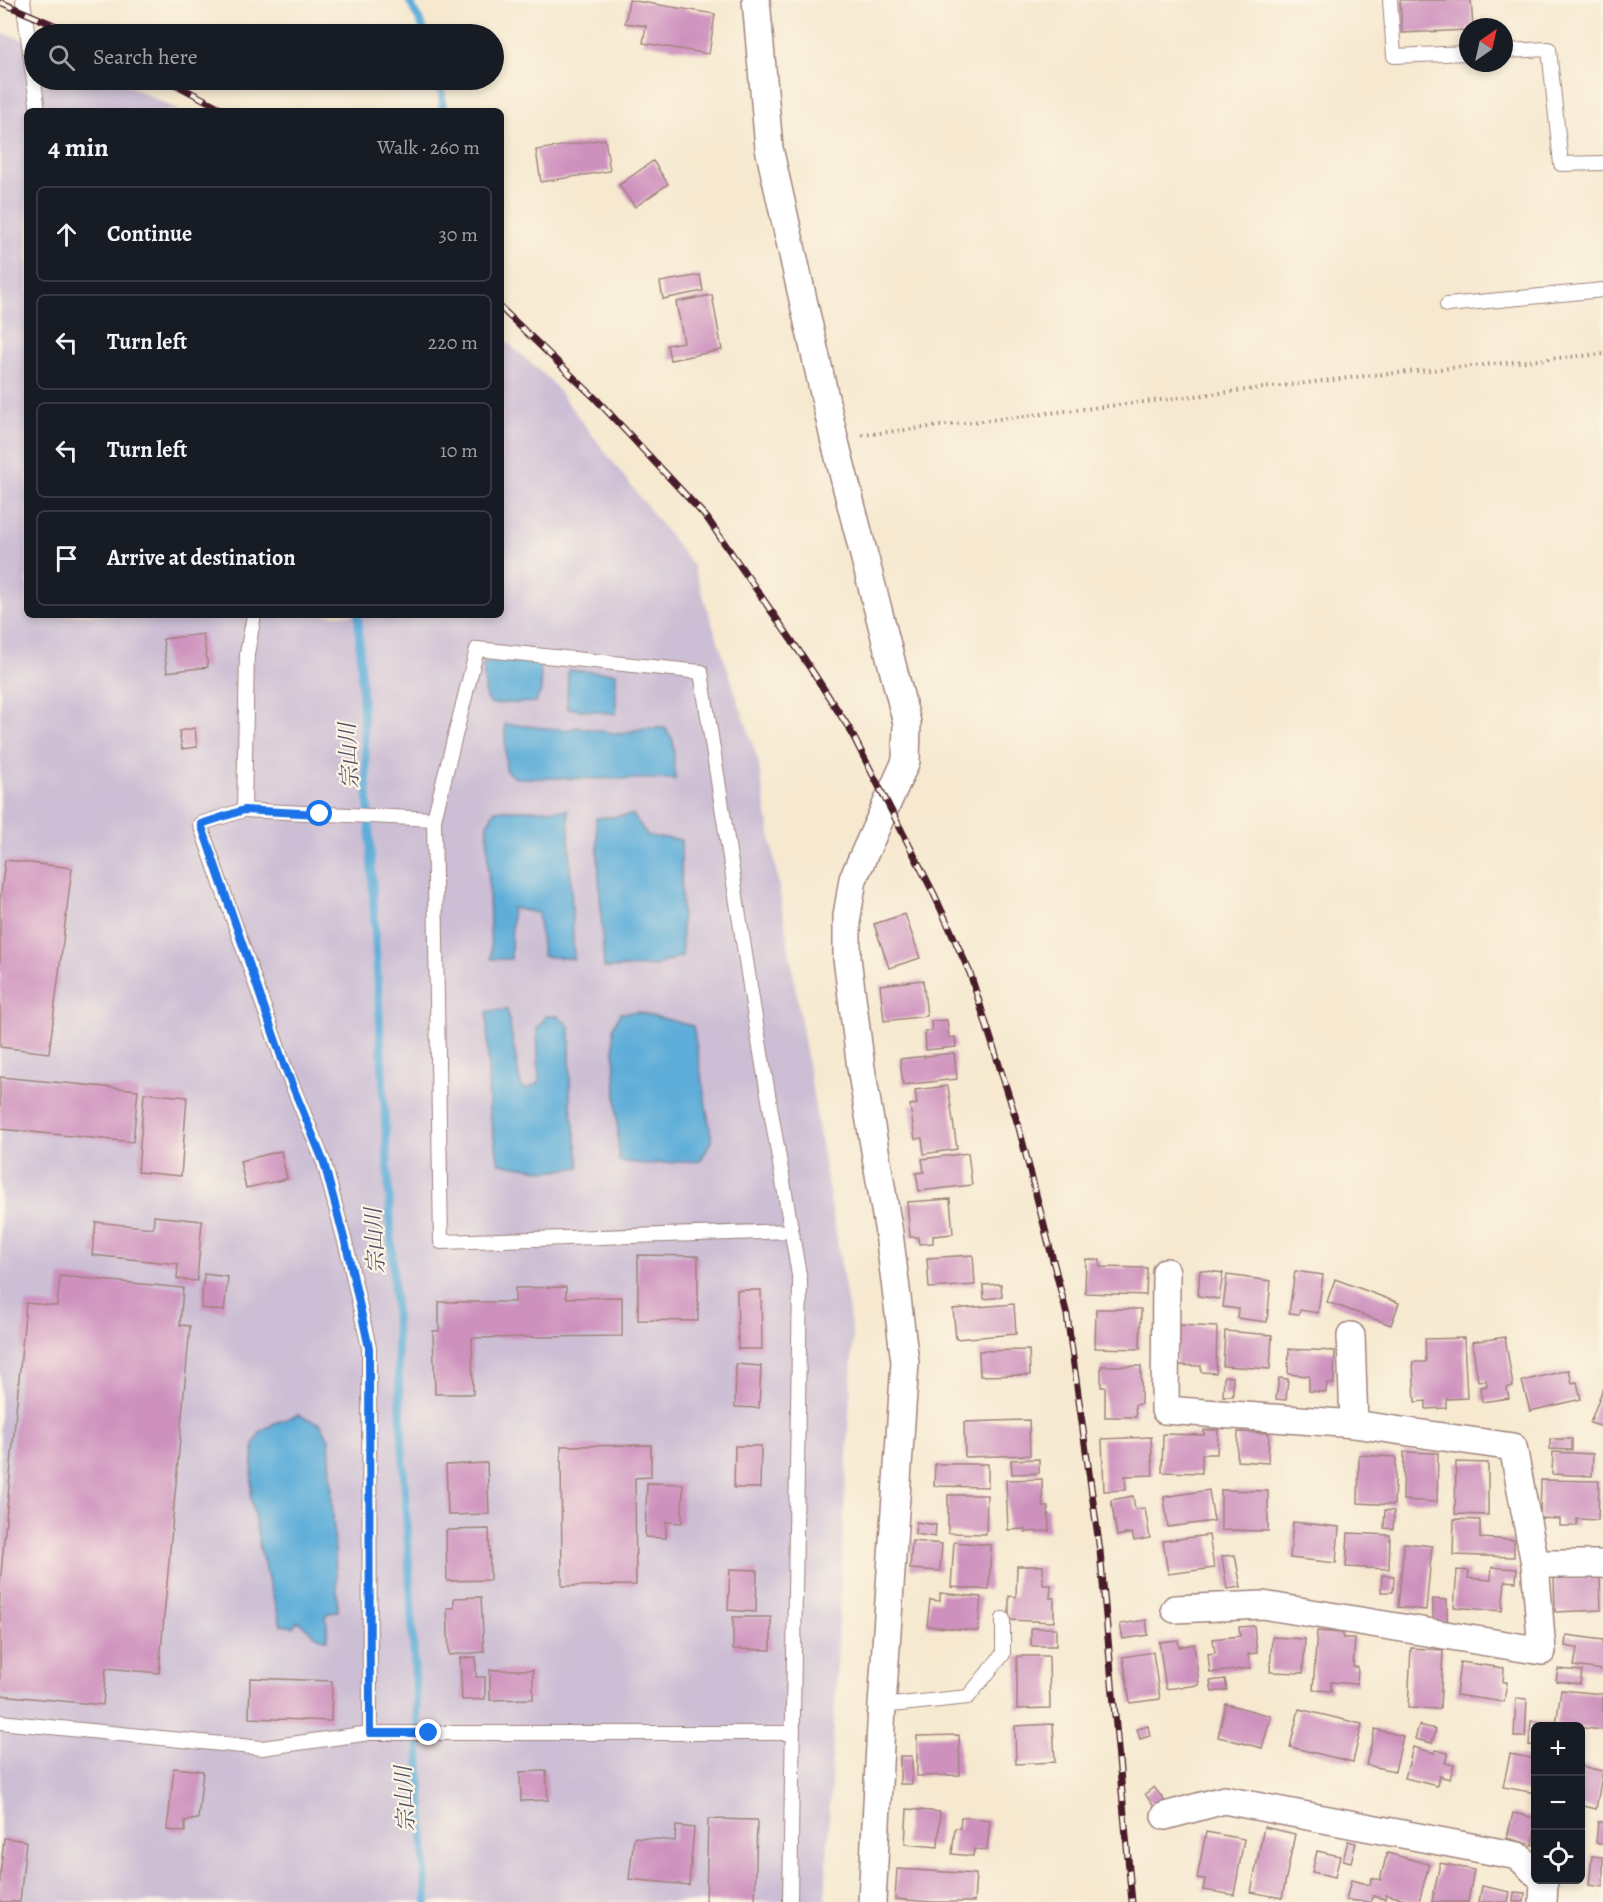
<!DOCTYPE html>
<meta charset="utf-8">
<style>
:root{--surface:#171b24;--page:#20242c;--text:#f1f3f6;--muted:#9ea1a6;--line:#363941}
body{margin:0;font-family:Alegreya,"Noto Serif JP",serif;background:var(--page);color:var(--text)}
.controls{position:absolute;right:18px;bottom:18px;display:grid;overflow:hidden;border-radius:9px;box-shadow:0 3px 9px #0003}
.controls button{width:54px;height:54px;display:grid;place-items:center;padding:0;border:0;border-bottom:2px solid var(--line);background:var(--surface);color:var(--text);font:30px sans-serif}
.compass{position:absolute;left:1459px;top:18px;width:54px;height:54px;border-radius:50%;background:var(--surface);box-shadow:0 3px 9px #0003;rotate:34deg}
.stop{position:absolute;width:18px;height:18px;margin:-14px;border:4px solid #1a73e8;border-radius:50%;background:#fff}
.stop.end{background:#1a73e8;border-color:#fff;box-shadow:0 2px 6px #0008}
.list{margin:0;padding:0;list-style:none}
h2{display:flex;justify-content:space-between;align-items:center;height:78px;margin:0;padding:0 24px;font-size:26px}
h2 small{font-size:20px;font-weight:400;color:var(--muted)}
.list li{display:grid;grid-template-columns:39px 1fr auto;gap:18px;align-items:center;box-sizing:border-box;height:96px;margin:0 12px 12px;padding:0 12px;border:2px solid var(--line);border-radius:9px}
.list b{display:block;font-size:22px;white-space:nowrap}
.list em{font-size:20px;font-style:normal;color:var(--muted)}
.icon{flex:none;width:33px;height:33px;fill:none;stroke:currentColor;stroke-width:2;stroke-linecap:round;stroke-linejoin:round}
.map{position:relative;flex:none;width:1603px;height:1902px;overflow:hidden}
.search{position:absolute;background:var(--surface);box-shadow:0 3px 9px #0003;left:24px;top:24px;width:480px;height:66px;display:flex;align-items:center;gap:15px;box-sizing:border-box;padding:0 21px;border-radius:33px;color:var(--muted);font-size:22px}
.panel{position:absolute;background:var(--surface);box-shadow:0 3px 9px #0003;left:24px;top:108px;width:480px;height:510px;border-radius:9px}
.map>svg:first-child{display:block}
.industrial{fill:#ccbed4}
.water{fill:#5faed9;stroke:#546682;stroke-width:1.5}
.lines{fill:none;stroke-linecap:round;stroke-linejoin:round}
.stream{stroke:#5faed9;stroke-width:8}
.building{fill:#ce91be}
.lane-casing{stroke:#a0847e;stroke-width:16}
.street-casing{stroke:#a0847e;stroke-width:30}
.path{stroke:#a0847e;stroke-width:4;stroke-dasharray:1.5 4.5;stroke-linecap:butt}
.lane{stroke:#fff;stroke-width:14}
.street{stroke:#fff;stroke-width:27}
.rail-casing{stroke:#4a1f2b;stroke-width:7}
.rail{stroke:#fcf5e5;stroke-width:4.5;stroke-dasharray:14;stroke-linecap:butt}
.route{stroke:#1a73e8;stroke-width:8}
.labels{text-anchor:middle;stroke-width:4.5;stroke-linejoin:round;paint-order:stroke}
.water-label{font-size:22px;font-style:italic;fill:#515168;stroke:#fcf5e5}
</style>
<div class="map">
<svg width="1603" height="1902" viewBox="0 0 1603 1902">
<rect width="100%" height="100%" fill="#fcf5e5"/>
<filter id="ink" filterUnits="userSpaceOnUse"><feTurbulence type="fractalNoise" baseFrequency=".0167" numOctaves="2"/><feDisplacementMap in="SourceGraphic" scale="12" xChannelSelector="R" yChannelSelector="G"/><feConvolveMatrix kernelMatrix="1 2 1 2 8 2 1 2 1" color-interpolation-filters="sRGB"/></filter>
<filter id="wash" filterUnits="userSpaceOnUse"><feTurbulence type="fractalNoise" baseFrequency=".008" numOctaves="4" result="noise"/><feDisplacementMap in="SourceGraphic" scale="24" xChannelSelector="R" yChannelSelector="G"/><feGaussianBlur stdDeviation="1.35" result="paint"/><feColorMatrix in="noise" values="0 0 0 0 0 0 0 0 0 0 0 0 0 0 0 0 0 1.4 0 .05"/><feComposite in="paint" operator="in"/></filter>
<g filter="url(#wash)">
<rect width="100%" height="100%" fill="#f6e9d0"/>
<!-- industrial -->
<polygon class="industrial" points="0,32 34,43 34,80 117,80 180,111 27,111 27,615 501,615 501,337 550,380 693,566 758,760 853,1337 825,1902 0,1902"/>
<!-- water -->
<g class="water">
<polygon points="499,655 540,660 541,690 536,702 491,704 486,698 483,664"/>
<polygon points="568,670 616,673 616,714 567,708"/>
<polygon points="505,724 566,730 577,727 620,734 644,728 665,728 673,740 675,779 516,778 506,771"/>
<polygon points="495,810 568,810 574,959 543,956 538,913 512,908 511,959 491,959 487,825"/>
<polygon points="633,815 648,836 681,840 682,956 654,966 604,968 596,818"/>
<polygon points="507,1010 521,1087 528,1089 539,1083 537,1029 546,1016 558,1016 570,1027 570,1099 580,1167 546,1171 499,1163 489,1111 487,1011"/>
<polygon points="638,1012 693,1026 712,1141 700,1161 644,1164 619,1161 613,1028 620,1013"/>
<polygon points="298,1415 321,1424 329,1440 338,1611 326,1614 328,1640 318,1637 298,1621 293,1627 281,1625 261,1553 251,1498 254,1445 260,1432 275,1423"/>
</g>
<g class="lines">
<!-- stream -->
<g class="stream">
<polyline points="409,0 426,34"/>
<polyline points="441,80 443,111"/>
<polyline points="358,615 427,1902"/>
</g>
</g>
<g id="blocks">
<!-- building -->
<g class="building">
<polygon points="629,0 715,14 709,54 643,43 646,26 625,23"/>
<polygon points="1400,0 1471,0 1473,27 1468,27 1468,30 1402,33"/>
<polygon points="605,139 610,171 541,182 536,150"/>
<polygon points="653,161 668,184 635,207 619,185"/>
<polygon points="700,275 703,291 663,299 660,282"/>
<polygon points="712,295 722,350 670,360 667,345 684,342 676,302"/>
<polygon points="203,634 208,667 167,672 163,639"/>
<polygon points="195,728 197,747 182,749 179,731"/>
<polygon points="5,860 72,868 49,1053 0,1047 0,901"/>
<polygon points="905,914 920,958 889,968 874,924"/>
<polygon points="923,980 927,1016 884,1021 880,985"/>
<polygon points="947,1020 949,1038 955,1037 956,1047 926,1050 925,1031 932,1031 931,1021"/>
<polygon points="954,1053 957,1079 903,1085 900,1059"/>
<polygon points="0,1077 138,1090 133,1142 0,1129"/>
<polygon points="948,1086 957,1149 924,1154 922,1138 915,1139 910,1105 917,1104 915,1090"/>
<polygon points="144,1093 187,1097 181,1176 138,1172"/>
<polygon points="281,1151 287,1179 246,1188 240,1161"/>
<polygon points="968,1153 972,1185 919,1191 916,1173 924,1172 922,1159"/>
<polygon points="950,1199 953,1234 933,1236 933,1243 919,1244 918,1237 910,1237 907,1202"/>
<polygon points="154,1216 202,1221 197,1281 177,1279 178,1264 92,1255 96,1222 153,1228"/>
<polygon points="638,1255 698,1256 698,1321 638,1320"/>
<polygon points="973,1255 975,1285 929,1288 927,1258"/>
<polygon points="1086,1259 1100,1260 1100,1267 1147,1268 1146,1295 1085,1293"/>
<polygon points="1200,1270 1223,1273 1219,1299 1198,1296"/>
<polygon points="1295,1271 1323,1275 1318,1313 1300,1310 1299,1314 1289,1313"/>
<polygon points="204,1274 228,1277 224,1311 201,1308"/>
<polygon points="1227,1275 1271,1281 1267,1322 1237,1318 1238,1309 1223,1307"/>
<polygon points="60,1276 183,1288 180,1325 190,1326 159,1673 106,1668 103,1705 0,1695 0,1584 26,1303 57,1306"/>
<polygon points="1335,1279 1399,1303 1391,1325 1327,1302"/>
<polygon points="1001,1284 1002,1297 984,1299 983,1285"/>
<polygon points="566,1287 566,1298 622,1297 622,1336 472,1338 473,1394 435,1394 433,1331 439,1331 439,1302 515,1302 515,1288"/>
<polygon points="737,1290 761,1290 762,1349 738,1349"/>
<polygon points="1014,1304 1016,1334 956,1339 953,1309"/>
<polygon points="1096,1309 1141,1309 1140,1349 1095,1348"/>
<polygon points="1178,1325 1217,1327 1216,1373 1201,1372 1201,1366 1176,1365"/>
<polygon points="1225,1331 1272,1335 1270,1369 1223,1366"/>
<polygon points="1505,1337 1513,1386 1507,1388 1509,1398 1482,1402 1480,1387 1487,1386 1486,1380 1478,1381 1472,1342"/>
<polygon points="1464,1338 1467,1398 1446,1399 1446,1408 1426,1409 1426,1401 1415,1402 1413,1362 1426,1362 1425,1339"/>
<polygon points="1289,1349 1335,1351 1334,1384 1327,1383 1326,1392 1309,1391 1309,1376 1288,1374"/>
<polygon points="1029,1350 1030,1375 980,1376 979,1351"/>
<polygon points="736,1364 761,1366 759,1408 735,1407"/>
<polygon points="1101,1366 1141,1366 1141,1404 1135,1405 1136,1417 1105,1417 1105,1387 1101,1387"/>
<polygon points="1569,1370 1572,1383 1577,1382 1581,1399 1530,1411 1522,1381"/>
<polygon points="1224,1376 1233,1377 1233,1396 1223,1396"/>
<polygon points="1279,1378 1288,1379 1286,1400 1276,1399"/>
<polygon points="1603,1388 1603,1427 1590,1423"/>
<polygon points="1029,1420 1030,1455 965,1457 964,1422"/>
<polygon points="1204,1430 1218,1430 1217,1454 1202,1454 1202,1473 1162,1472 1163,1434 1204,1435"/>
<polygon points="1238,1432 1269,1433 1268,1463 1237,1461"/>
<polygon points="1151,1437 1153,1475 1125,1476 1126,1490 1104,1491 1102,1439"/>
<polygon points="1550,1439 1572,1439 1572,1450 1550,1449"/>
<polygon points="651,1445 651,1477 635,1478 636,1585 562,1586 561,1446"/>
<polygon points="735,1446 761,1446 760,1488 734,1488"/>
<polygon points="1404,1452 1438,1453 1437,1502 1403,1500"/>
<polygon points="1553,1452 1593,1454 1592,1476 1552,1474"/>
<polygon points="1359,1455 1396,1457 1394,1505 1358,1503"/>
<polygon points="1039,1459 1039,1473 1012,1474 1011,1460"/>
<polygon points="1456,1462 1488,1463 1488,1515 1455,1514"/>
<polygon points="487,1463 489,1514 448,1515 446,1465"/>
<polygon points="935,1464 988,1464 988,1487 934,1486"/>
<polygon points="1042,1479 1043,1507 1048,1507 1049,1531 1025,1532 1025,1529 1008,1530 1006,1480"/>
<polygon points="1541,1480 1599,1481 1598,1520 1577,1519 1577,1526 1560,1526 1560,1519 1540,1518"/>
<polygon points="647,1483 683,1484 682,1523 666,1522 666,1538 645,1537"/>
<polygon points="1209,1490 1214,1521 1168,1527 1164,1497"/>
<polygon points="1221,1490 1268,1491 1268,1531 1221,1530"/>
<polygon points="948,1495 987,1495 986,1534 948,1533"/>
<polygon points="1133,1496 1135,1509 1145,1508 1150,1538 1134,1541 1132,1533 1117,1536 1111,1500"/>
<polygon points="1385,1510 1394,1511 1393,1529 1384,1528"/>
<polygon points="1454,1519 1480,1520 1480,1538 1514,1540 1514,1557 1453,1555"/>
<polygon points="916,1522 936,1525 935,1537 915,1534"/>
<polygon points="1293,1522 1339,1527 1336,1563 1290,1558"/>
<polygon points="489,1529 490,1580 447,1581 446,1530"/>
<polygon points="1348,1533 1390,1535 1389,1569 1346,1567"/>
<polygon points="1209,1535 1214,1568 1168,1574 1163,1541"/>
<polygon points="912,1541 942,1544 940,1571 910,1569"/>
<polygon points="954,1542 991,1545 989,1590 951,1587"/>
<polygon points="1404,1543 1432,1546 1426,1610 1398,1607"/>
<polygon points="1235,1555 1241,1587 1227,1589 1222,1556"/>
<polygon points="1017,1566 1043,1566 1043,1585 1051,1585 1050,1598 1054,1598 1054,1622 1009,1620 1009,1596 1016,1597"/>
<polygon points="1492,1567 1517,1569 1516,1582 1505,1581 1502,1611 1454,1607 1457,1570 1469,1571 1468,1578 1491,1580"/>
<polygon points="730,1569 757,1570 756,1612 728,1610"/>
<polygon points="1382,1575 1394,1576 1393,1592 1381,1592"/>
<polygon points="1600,1577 1601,1610 1555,1612 1554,1578"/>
<polygon points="940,1593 981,1597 978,1631 927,1626 930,1600 940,1601"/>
<polygon points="481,1597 484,1652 449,1655 447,1608 454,1608 454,1598"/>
<polygon points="1433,1599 1447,1600 1447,1622 1433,1621"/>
<polygon points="733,1617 771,1617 771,1650 733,1649"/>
<polygon points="1146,1620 1148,1635 1123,1639 1120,1624"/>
<polygon points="1254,1626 1257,1653 1248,1654 1250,1668 1210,1673 1208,1654 1215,1653 1213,1639 1240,1636 1239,1627"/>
<rect x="1031" y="1628" width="25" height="18"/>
<polygon points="1317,1631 1343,1633 1343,1638 1355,1638 1353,1667 1358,1667 1357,1684 1331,1682 1331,1691 1313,1690"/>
<polygon points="1566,1635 1603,1640 1603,1670 1574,1666 1577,1648 1565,1646"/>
<polygon points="1272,1637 1305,1639 1303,1673 1270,1672"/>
<polygon points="1178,1640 1179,1647 1194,1644 1199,1685 1166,1689 1159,1642"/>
<polygon points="1411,1648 1443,1650 1440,1709 1408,1708"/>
<polygon points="1153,1652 1160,1699 1130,1703 1123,1657"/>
<polygon points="1017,1656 1049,1656 1050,1708 1017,1709"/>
<polygon points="476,1657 476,1677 485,1677 485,1699 462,1700 460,1658"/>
<polygon points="1460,1662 1504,1668 1503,1682 1507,1682 1504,1702 1456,1695"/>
<polygon points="1558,1669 1582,1671 1580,1684 1556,1681"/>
<polygon points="490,1670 533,1670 533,1699 490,1700"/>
<polygon points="250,1678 332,1681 331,1721 249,1718"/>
<polygon points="1225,1679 1227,1690 1212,1692 1210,1681"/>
<polygon points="1561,1690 1603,1694 1603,1730 1556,1725"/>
<polygon points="1516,1698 1527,1699 1525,1737 1514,1737"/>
<polygon points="1226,1704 1271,1716 1262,1748 1218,1737"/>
<polygon points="1299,1709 1362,1724 1353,1762 1290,1747"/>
<polygon points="1531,1721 1553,1724 1553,1726 1536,1726 1536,1746 1529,1745"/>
<polygon points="1053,1724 1055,1762 1016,1764 1015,1726"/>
<polygon points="1419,1725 1436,1729 1432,1743 1415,1739"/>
<polygon points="1148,1726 1150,1736 1140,1739 1137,1729"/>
<polygon points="1375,1729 1403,1736 1395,1771 1366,1765"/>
<polygon points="959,1735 960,1775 917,1776 917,1736"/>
<polygon points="1413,1747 1435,1753 1436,1750 1448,1753 1445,1763 1454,1765 1450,1779 1439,1776 1437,1786 1405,1778"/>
<polygon points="1510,1754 1536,1759 1536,1793 1503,1787"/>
<rect x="900" y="1756" width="12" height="28"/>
<polygon points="1580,1766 1603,1771 1596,1809 1580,1805"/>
<polygon points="174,1768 203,1771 198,1819 185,1821 185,1832 167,1830"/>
<polygon points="546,1771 548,1800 521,1801 520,1772"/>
<polygon points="1154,1787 1167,1804 1157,1811 1145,1794"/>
<polygon points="907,1809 940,1812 938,1847 905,1844"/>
<polygon points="1513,1813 1536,1818 1533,1845 1507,1838"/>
<polygon points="961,1817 990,1820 987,1850 974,1849 973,1856 952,1854 955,1828 960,1828"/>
<polygon points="708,1819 757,1820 755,1902 706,1902"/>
<polygon points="1598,1822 1603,1822 1603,1844 1596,1843"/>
<polygon points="676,1826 694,1828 689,1885 629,1879 634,1837 675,1841"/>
<polygon points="1264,1827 1295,1834 1282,1898 1251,1892"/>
<polygon points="1206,1832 1244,1839 1234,1895 1203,1890 1205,1879 1197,1878"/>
<polygon points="4,1838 26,1841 20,1902 0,1902 0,1875"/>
<polygon points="1348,1841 1356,1843 1351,1862 1343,1860"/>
<polygon points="1317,1851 1340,1856 1335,1877 1312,1872"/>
<polygon points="1387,1853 1429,1864 1419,1902 1386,1895 1385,1899 1373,1896 1371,1902 1346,1900 1351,1880 1370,1885 1371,1878 1380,1880"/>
<polygon points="1592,1856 1603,1857 1603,1887 1589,1885"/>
<polygon points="1440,1863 1474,1870 1468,1902 1432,1902"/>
<polygon points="897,1869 976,1874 974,1902 931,1902 895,1899"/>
<polygon points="1482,1886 1510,1892 1508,1902 1479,1902"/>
<polygon points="1514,1892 1525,1893 1524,1902 1513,1902"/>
</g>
</g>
</g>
<g filter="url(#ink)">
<use href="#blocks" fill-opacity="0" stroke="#a0847e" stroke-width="1.5"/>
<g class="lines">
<defs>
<g id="lane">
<polyline points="23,0 38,111"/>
<polyline points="1390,0 1394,56 1468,53"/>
<polyline points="1504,51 1549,49 1561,164 1603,163"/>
<polyline points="1447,305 1603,290"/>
<polyline points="254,615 247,654 244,810 200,824 284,1065 324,1163 349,1257 369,1348 370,1733"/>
<polyline points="244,810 434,819"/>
<polyline points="882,1706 968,1697 1003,1654 1003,1619"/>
<polyline points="0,1722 262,1748 370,1733 793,1733"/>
<polyline points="790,1902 800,1281 755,1018 701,672 477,649 434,819 441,1242 791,1231"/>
</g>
<g id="street">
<polyline points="756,0 769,148 834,438 907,723 906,761 853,879 847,916 847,958 861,1068 889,1233 905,1362 882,1706 872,1902"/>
<polyline points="1166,1272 1165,1410 1354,1424 1513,1447 1535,1564 1542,1651 1263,1605 1175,1609"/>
<polyline points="1351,1336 1354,1424"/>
<polyline points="1535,1564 1603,1564"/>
<polyline points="1165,1816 1224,1800 1518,1856 1536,1873"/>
<polyline points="1542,1880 1544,1882 1543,1902"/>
</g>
</defs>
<!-- lane casing -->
<use href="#lane" class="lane-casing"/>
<!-- street casing -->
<use href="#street" class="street-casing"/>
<!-- path -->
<polyline class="path" points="862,435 1374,375 1603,354"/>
<!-- lane -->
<use href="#lane" class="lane"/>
<!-- street -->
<use href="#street" class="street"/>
<defs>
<g id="rail">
<polyline points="0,2 75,34"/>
<polyline points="167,80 226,111"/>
<polyline points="501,308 596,399 707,518 803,657 849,728 934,894 970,973 1019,1128 1067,1315 1100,1551 1132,1902"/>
</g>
</defs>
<!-- rail casing -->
<use href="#rail" class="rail-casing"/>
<!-- rail -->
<use href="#rail" class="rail"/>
</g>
</g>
<g class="lines" filter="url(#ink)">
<!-- route -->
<polyline class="route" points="320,814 244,810 201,824 284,1065 324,1163 349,1257 369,1348 370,1733 429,1733"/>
</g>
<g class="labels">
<!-- water labels -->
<g class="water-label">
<text transform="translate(348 756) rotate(-93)" y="8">宗山川</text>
<text transform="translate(374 1241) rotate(-93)" y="8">宗山川</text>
<text transform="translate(404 1799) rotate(-93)" y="8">宗山川</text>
</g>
</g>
</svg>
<div class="controls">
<button>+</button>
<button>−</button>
<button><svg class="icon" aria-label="locate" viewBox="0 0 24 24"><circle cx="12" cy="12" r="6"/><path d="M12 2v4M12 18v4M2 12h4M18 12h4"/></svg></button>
</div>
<svg class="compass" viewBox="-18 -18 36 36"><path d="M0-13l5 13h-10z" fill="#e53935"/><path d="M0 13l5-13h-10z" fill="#9ea1a6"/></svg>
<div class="stop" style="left:320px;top:814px"></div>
<div class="stop end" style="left:429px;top:1733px"></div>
<div class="search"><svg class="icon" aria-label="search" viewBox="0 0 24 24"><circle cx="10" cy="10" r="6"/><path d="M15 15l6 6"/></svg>Search here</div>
<section class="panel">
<h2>4 min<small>Walk · 260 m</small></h2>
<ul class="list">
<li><svg class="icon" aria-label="ahead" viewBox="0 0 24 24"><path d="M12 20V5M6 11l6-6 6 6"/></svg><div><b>Continue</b></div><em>30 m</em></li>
<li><svg class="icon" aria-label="left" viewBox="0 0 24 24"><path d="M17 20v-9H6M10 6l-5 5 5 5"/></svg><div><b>Turn left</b></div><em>220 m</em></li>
<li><svg class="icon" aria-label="left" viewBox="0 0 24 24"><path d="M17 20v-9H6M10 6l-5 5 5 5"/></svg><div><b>Turn left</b></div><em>10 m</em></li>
<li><svg class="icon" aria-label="arrive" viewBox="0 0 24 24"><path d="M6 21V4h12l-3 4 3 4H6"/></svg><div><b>Arrive at destination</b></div></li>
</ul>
</section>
</div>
